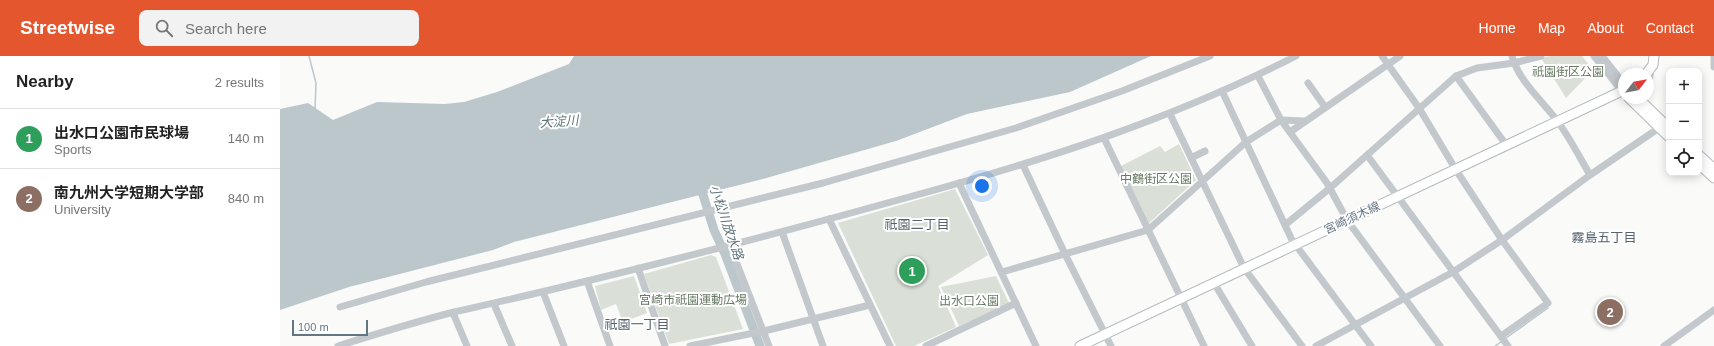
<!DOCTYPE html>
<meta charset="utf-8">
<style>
:root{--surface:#fff;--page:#f2f2f2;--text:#222;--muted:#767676;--line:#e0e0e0;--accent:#e4572e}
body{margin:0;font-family:Arial,"Noto Sans JP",sans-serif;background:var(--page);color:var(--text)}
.controls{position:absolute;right:12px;top:12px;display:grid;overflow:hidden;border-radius:8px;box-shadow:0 2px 10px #0003}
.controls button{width:36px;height:36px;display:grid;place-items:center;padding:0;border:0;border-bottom:1px solid var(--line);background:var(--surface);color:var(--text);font:20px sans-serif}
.compass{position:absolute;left:1338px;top:12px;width:36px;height:36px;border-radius:50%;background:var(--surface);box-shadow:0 2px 10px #0003;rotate:59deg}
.scale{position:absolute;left:12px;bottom:10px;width:76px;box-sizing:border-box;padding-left:4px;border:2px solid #657683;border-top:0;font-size:11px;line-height:14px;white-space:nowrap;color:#657683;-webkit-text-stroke:3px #fff;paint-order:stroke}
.you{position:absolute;left:702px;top:130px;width:14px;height:14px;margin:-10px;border:3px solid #fff;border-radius:50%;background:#1a73e8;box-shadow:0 0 0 6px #1a73e833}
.badge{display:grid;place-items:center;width:26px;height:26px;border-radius:50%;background:var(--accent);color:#fff;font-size:13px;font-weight:700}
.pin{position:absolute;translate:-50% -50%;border:2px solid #fff;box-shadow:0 1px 4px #0006}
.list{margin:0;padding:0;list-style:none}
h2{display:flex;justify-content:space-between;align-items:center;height:52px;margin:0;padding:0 16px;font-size:17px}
h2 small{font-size:13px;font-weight:400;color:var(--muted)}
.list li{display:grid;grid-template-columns:26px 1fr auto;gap:12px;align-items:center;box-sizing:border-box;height:60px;padding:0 16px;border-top:1px solid var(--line)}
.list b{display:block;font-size:15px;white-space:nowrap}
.list p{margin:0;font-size:13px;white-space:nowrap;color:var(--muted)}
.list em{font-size:13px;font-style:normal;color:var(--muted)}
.icon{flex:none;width:22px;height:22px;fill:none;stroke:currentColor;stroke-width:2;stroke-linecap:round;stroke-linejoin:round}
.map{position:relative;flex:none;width:1434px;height:290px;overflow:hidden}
header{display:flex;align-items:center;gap:24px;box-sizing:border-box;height:56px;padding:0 20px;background:var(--accent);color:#fff}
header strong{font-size:19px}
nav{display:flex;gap:22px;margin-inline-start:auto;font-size:14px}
.search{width:280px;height:36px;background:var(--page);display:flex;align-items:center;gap:10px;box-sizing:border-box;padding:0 14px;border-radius:8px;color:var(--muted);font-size:15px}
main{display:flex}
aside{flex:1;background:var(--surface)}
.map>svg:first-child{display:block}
.green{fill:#dadfd7}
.water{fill:#bbc7cb}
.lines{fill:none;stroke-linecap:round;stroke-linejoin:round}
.stream{stroke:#bbc7cb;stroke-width:1.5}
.river{stroke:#bbc7cb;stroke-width:9}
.major-casing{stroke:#b5babe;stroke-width:11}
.minor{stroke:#c3c8cc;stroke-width:7}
.major{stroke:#fff;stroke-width:9}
.labels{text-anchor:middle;stroke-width:4;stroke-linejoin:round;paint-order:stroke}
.park-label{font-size:12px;fill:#687a64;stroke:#fff}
.street-label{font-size:12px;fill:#657683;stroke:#fff}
.water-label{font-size:13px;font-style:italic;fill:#60757c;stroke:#fff}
.neighbourhood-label{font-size:13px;fill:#57646e;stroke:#fff}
</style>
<header>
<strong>Streetwise</strong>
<div class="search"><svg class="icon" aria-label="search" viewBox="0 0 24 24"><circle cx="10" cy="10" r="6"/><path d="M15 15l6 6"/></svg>Search here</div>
<nav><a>Home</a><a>Map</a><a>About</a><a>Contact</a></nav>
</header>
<main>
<aside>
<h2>Nearby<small>2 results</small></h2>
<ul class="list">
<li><span class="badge" style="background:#2e9e5b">1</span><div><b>出水口公園市民球場</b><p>Sports</p></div><em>140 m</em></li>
<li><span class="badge" style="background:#8d6e63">2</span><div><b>南九州大学短期大学部</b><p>University</p></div><em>840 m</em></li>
</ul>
</aside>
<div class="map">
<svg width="1434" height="290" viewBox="0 0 1434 290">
<rect width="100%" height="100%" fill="#fafaf8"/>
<!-- green -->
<g class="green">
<polygon points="1270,0 1302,0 1313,14 1286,42 1261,2"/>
<polygon points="899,88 916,124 867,169 839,111 880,90 885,96"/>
<polygon points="675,133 708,199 658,230 676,271 634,290 616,290 558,167"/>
<polygon points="431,199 436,201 463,273 389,288 364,218"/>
<polygon points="354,220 367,257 343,266 336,248 321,254 315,230"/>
<polygon points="716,220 729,247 679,270 661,231"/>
</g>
<!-- water -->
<polygon class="water" points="294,0 871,0 790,36 687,58 616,85 479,124 234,186 213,194 69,231 0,254 0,53 28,47 53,64 97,46 165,48 184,46 217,36 289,8"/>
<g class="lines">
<!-- stream -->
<g class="stream">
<polyline points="29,0 36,27 35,53"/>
<polyline points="1226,282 1268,252"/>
<polyline points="1215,290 1221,286"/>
</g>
<!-- river -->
<polyline class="river" points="419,126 434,174 445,198 480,290"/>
<defs>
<g id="major">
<polyline points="1366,18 1373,9 1374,0"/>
<polyline points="1349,42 1389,81"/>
<polyline points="1363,47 1389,72"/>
<polyline points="1419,99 1434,113"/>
<polyline points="1419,108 1434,122"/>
<polyline points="800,290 1344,34"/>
</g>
</defs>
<!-- major casing -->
<use href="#major" class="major-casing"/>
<!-- minor -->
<g class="minor">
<polyline points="1102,0 1139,52 1176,114 1222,184 1268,247 1221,280"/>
<path d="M1232,0c7,26 31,45 46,66 12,16 22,36 32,53"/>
<polyline points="1314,0 1342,35"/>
<polyline points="1322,0 1344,28"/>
<polyline points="1434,0 1434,11"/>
<polyline points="978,20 1001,64 1047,127 1067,164 1160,290"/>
<polyline points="1176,20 1227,90"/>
<polyline points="1028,27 1045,51"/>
<polyline points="1368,32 1371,13"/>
<polyline points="942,35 1012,184 1091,290"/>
<polyline points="890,58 964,212 1022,290"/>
<polyline points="1010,76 1120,0"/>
<polyline points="824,82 924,290"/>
<polyline points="1087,99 1228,290"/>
<polyline points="911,102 925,95"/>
<polyline points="743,109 785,198 831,290"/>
<polyline points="679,127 756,290"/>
<polyline points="549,163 610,290"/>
<polyline points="1005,169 1050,132 1176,20 1197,12 1234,7 1261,0"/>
<polyline points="502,176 543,290"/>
<polyline points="450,190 489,290"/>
<polyline points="358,212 385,290"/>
<polyline points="722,216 868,174 966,86 1001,64 1024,65"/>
<polyline points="307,225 330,290"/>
<polyline points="934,227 972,290"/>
<polyline points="263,236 284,290"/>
<polyline points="214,248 232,290"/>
<polyline points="60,251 146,226 543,127 736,72 842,35 930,0"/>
<polyline points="173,257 187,290"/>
<path d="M58,290c38,-12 77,-24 116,-34 44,-10 89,-20 133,-31 107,-26 215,-54 322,-84 133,-36 264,-78 387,-141"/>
<polyline points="410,290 484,275 590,249"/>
<polyline points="646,290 736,247"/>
<polyline points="1036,290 1173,216 1222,184 1310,119 1379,72"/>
<polyline points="1384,290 1434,254"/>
</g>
<!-- major -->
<use href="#major" class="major"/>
</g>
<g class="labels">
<!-- park labels -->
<g class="park-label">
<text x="1288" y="20">祇園街区公園</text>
<text x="876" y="127">中鶴街区公園</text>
<text x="413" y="248">宮崎市祇園運動広場</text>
<text x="689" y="249">出水口公園</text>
</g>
<!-- street labels -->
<g class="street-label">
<text transform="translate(1072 162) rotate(-25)" y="4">宮崎須木線</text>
</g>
<!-- water labels -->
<g class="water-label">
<text transform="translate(279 65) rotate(-4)" y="5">大淀川</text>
<text transform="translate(447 166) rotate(71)" y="5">小松川放水路</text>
</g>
<!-- neighbourhood labels -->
<g class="neighbourhood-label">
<text x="637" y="173">祇園二丁目</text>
<text x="1324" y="186">霧島五丁目</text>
<text x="357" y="273">祇園一丁目</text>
</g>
</g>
</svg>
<div class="controls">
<button>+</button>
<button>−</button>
<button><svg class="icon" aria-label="locate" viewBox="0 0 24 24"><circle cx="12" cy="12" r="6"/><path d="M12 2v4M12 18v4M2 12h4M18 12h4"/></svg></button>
</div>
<svg class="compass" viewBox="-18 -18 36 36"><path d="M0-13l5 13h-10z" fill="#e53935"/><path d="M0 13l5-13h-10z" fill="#767676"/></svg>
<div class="scale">100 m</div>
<div class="you"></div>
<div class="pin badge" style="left:632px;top:215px;background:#2e9e5b">1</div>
<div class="pin badge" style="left:1330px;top:256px;background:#8d6e63">2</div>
</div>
</main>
